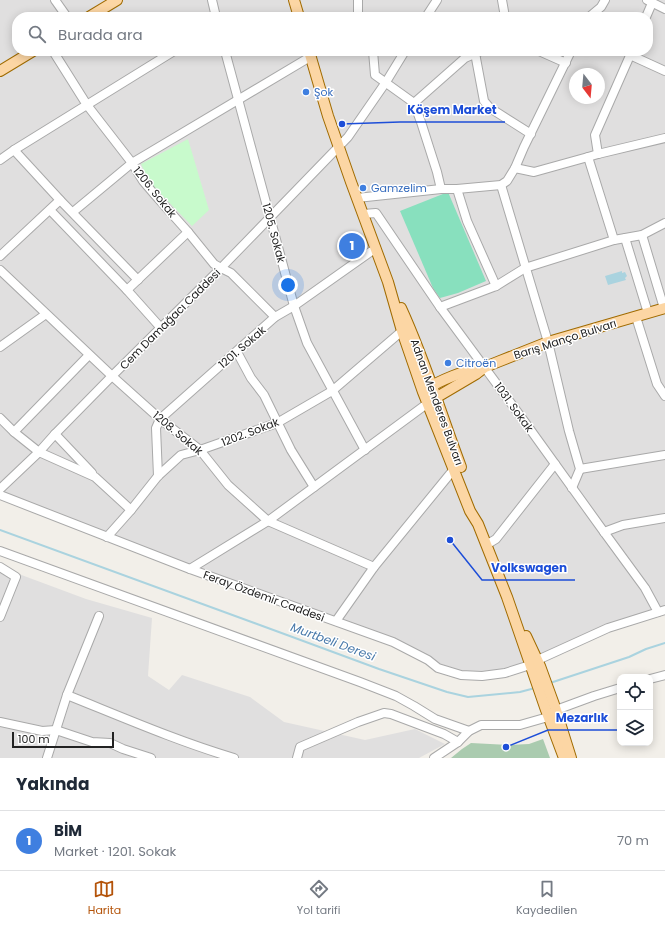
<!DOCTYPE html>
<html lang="tr">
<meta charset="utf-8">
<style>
:root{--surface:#fff;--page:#f6f6f7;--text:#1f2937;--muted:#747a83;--line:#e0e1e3;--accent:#b45309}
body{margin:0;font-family:Poppins,sans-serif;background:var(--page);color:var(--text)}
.controls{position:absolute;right:12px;bottom:12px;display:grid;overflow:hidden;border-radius:8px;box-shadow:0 2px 10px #0003}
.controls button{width:36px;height:36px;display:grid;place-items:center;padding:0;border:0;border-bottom:1px solid var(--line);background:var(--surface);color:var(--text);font:20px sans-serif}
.compass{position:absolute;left:569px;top:68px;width:36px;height:36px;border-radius:50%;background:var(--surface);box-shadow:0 2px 10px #0003;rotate:164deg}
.scale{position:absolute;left:12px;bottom:10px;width:102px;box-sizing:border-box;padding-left:4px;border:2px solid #222;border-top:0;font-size:11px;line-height:14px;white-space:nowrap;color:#222;-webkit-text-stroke:3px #fff;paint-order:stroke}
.you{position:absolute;left:288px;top:285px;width:14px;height:14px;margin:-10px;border:3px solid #fff;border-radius:50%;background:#1a73e8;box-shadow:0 0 0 6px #1a73e833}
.badge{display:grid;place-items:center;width:26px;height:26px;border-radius:50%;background:var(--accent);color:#fff;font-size:13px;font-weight:700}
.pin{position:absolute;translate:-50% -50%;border:2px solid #fff;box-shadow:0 1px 4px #0006}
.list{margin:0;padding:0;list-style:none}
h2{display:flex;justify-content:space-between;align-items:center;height:52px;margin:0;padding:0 16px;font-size:17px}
h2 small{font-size:13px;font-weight:400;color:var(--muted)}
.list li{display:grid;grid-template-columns:26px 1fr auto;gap:12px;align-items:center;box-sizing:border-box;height:60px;padding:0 16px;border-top:1px solid var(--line)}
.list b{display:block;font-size:15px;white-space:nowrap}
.list p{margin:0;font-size:13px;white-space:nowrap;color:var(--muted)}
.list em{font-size:13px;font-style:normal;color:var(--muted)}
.icon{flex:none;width:22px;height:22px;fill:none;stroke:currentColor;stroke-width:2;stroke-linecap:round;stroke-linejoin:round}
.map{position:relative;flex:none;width:665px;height:758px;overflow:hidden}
.search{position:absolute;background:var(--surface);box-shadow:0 2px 10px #0003;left:12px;right:12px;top:12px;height:44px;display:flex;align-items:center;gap:10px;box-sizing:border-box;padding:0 14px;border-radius:16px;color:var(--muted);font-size:15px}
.sheet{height:112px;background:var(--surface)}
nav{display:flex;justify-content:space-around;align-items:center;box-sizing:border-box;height:56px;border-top:1px solid var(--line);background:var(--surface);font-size:11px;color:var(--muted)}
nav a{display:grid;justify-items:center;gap:2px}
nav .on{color:var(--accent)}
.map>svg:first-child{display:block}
.residential{fill:#e0dfdf;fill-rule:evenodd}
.cemetery{fill:#aacbaf}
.park{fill:#c8facc}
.pitch{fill:#88e0be}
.water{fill:#aad3df}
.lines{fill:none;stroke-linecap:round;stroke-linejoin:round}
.stream{stroke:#aad3df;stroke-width:2}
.minor-casing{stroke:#a9a9a9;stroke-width:10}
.major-casing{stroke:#a06b00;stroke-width:12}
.minor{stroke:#fff;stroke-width:8}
.major{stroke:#fcd6a4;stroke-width:10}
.shop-dot{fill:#3f7fe0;stroke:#fff;stroke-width:1.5}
.labels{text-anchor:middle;stroke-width:3;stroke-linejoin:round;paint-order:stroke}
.shop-label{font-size:11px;fill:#366cbe;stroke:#fff;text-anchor:start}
.street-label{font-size:11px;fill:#222;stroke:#fff}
.water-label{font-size:12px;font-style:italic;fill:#4a7aab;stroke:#fff}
.leader{fill:none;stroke:#1d4ed8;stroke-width:1.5}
.callout-dot{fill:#1d4ed8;stroke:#fff;stroke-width:1.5}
.callout-label{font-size:12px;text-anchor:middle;font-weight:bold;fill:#1d4ed8;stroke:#fff;stroke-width:3;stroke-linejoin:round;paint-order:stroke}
</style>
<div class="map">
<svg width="665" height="758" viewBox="0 0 665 758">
<rect width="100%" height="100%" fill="#f2efe9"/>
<!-- residential -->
<g class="residential">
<path d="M0,0h665v610l-57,18 -89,36 -16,5 -42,6 -68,-33 -393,-147zM17,17h631v34h-631zM575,74h24v24h-24z"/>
<polygon points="0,567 86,599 152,618 148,676 169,690 182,675 250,697 284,722 365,740 415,729 445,744 419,758 0,758"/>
</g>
<!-- cemetery -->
<polygon class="cemetery" points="543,739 550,758 451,758 462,749 471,743 509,745 529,744"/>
<!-- park -->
<polygon class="park" points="188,139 209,210 192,226 150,183 141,164"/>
<!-- pitch -->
<polygon class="pitch" points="448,192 486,281 458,293 440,298 433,288 400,211"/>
<!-- water -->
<polygon class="water" points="622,271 622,273 625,272 627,276 625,278 626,280 608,285 605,276"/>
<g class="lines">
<!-- stream -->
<g class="stream">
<polyline points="0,530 287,635 379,669 447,692 468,697 520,692 535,688"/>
<polyline points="550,683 629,657 646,649 665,643"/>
</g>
<defs>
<g id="minor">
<polyline points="55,0 67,17"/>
<polyline points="212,0 216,17"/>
<polyline points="358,0 358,17"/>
<polyline points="502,0 505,17"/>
<polyline points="647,0 665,9"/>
<polyline points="426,17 437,0"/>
<polyline points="589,17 601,7 605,0"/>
<polyline points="646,17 652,3"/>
<polyline points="53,51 87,105 132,163 143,181 155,195 188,232 214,264 221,268 231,273 275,317"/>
<polyline points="225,51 294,306 307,343 365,450"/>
<polyline points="373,51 375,75 414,103 421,122 437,172 441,189"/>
<polyline points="539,51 566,63"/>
<polyline points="475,53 484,101 490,108 531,134"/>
<polyline points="630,55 665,71"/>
<polyline points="414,103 465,58 481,51"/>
<polyline points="14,150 60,200 138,280"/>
<polyline points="598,154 595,135 632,51"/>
<polyline points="588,157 614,240"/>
<polyline points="0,160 14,150 174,51"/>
<polyline points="515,168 524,147 571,51"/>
<polyline points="501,185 548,342 569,431 580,469 572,488"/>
<polyline points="457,189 467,221 496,286"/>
<polyline points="357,198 441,189 457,189 501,185 507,181 515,168 534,172 588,157 598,154 665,138"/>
<polyline points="50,210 127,290 161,328"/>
<polyline points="73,212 132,163 310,57"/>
<polyline points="363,214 376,213 440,307 527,425 604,532 645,588 658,612"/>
<polyline points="642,235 664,308"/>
<polyline points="625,238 648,313"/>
<polyline points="0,256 60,200"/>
<polyline points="0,270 112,376 160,419 200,450 228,485 268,521 374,567"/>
<polyline points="127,290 188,232"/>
<polyline points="440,307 496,286 525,268 614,240 642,235 665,223"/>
<polyline points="636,317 657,384 665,396"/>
<polyline points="0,347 46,314"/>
<polyline points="237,352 251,378 264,395 291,450 314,487"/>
<polyline points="0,418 14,432 39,452 95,477 131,510"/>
<polyline points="14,432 89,355"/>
<polyline points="55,434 92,473"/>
<polyline points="580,469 665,455"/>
<polyline points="158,476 156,428 160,419 275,317 294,306 376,248"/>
<polyline points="0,489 39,452 55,434 112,376 221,268 348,137 386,82 405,51"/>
<polyline points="0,495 190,569 393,642 428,660 438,668 461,675 482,676 505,673 530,665 542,658 608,628 665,610"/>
<polyline points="604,532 623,525 665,518"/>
<polyline points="107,537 131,510 158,476 181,455 200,450 277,423 332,391 402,331"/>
<polyline points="486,545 496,539 555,464"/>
<polyline points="0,551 360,682 396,696 414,706 435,719 469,731"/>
<polyline points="0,567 16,577 0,617"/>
<polyline points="190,569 268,521 428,403"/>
<polyline points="336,621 374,567 454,469"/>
<polyline points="650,679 665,675"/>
<path d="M67,695c55,22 110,46 167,63"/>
<polyline points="0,722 42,731 56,730 92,742 110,743 123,749 151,758"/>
<polyline points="47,758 67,695 99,616"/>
<polyline points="297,758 300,747 358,722 384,713 391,714 444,734 458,742"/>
<polyline points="434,758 458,742 469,731 481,725 520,725 548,717 556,710 594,696 620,688"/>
</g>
<g id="major">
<polyline points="294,0 299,17"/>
<polyline points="89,17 117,0"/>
<polyline points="309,51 328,116 351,182 388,282 402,331 423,392 470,511 478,524 507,597 546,710 564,758"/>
<polyline points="0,71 33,51"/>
<path d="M401,308c24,52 40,106 60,159"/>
<path d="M427,389c11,-8 39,-19 52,-21"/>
<polyline points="432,400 476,374 485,367 500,361 548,342 665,308"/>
<polyline points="526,636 540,666 556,710 571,758"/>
</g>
</defs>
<!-- minor casing -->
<use href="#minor" class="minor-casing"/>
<!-- major casing -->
<use href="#major" class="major-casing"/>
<!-- minor -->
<use href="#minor" class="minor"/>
<!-- major -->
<use href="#major" class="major"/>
</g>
<!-- markers -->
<g class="shop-dot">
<circle cx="306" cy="92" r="4"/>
<circle cx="363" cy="188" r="4"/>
<circle cx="448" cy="363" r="4"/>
</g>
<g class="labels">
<!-- shop labels -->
<g class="shop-label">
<text x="314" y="96">Şok</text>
<text x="371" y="192">Gamzelim</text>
<text x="456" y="367">Citroën</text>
</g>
<!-- street labels -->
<g class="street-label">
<text transform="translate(155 192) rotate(51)" y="4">1206. Sokak</text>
<text transform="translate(274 233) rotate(75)" y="4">1205. Sokak</text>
<text transform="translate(170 319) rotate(-45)" y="4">Cem Damağacı Caddesi</text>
<text transform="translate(565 339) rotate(-18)" y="4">Barış Manço Bulvarı</text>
<text transform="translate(242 347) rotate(-41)" y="4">1201. Sokak</text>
<text transform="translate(437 402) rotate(70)" y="4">Adnan Menderes Bulvarı</text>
<text transform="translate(514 407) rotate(54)" y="4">1031. Sokak</text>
<text transform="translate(250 432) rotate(-21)" y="4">1202. Sokak</text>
<text transform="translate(178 433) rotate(40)" y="4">1208. Sokak</text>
<text transform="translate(264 596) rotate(20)" y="4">Feray Özdemir Caddesi</text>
</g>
<!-- water labels -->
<g class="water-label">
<text transform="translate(333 642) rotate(20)" y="4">Murtbeli Deresi</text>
</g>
</g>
<!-- callouts -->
<path class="leader" d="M342 124L400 122H505M450 540L482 580H575M506 747L548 730H617"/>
<g class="callout-dot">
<circle cx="342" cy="124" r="4"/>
<circle cx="450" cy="540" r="4"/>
<circle cx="506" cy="747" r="4"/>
</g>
<g class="callout-label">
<text x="452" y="114">Köşem Market</text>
<text x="529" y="572">Volkswagen</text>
<text x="582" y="722">Mezarlık</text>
</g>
</svg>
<div class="controls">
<button><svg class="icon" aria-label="locate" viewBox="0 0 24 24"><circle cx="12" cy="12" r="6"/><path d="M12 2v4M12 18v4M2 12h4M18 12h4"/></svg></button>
<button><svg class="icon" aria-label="layers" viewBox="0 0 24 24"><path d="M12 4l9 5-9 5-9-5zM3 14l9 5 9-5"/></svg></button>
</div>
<svg class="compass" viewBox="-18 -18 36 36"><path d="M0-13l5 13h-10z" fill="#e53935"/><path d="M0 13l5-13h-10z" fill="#747a83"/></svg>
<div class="scale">100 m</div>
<div class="you"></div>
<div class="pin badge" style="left:352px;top:246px;background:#3f7fe0">1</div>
<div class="search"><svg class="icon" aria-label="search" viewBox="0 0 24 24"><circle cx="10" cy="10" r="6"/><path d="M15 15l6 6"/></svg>Burada ara</div>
</div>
<section class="sheet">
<h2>Yakında<small></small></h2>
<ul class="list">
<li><span class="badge" style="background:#3f7fe0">1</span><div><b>BİM</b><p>Market · 1201. Sokak</p></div><em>70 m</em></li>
</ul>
</section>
<nav>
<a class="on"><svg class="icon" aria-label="map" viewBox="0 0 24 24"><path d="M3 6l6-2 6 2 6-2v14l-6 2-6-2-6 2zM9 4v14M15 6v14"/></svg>Harita</a>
<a><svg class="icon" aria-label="directions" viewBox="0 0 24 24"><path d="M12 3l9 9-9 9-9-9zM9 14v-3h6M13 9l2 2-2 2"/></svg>Yol tarifi</a>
<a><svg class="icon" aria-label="saved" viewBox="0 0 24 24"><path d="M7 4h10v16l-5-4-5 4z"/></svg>Kaydedilen</a>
</nav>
